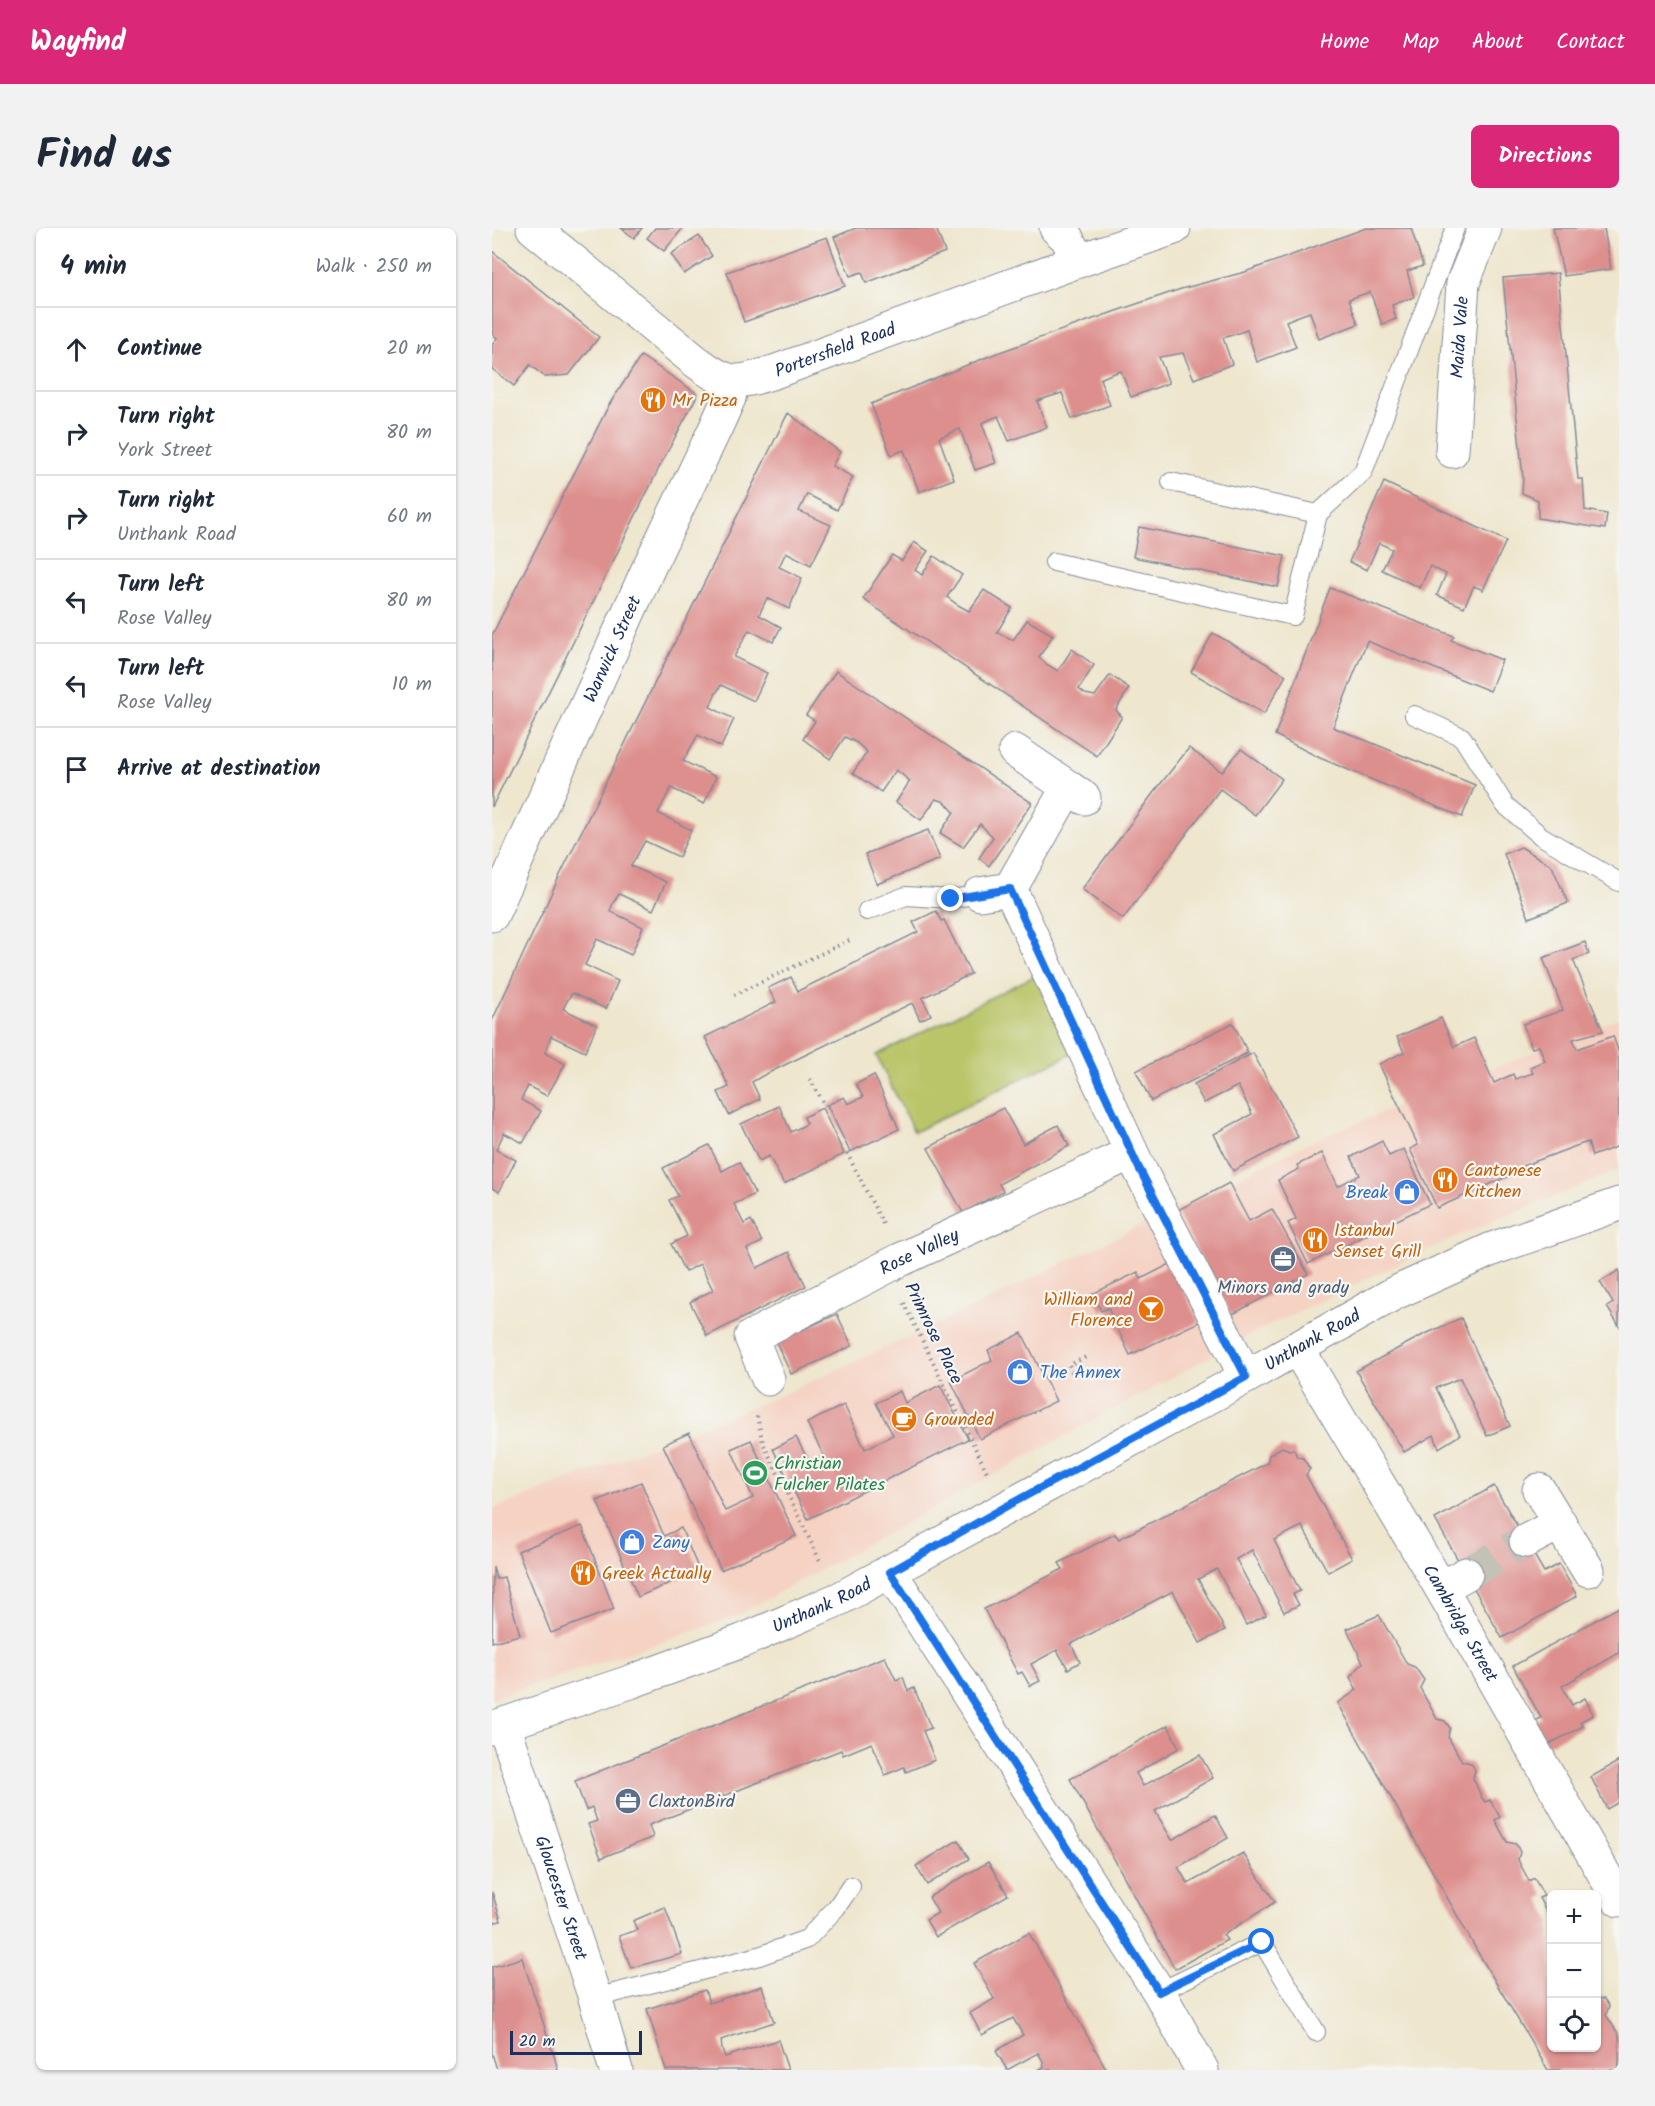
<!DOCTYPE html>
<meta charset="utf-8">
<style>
:root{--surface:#fff;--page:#f2f2f3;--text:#1f2937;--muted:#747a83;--line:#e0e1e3;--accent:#db2777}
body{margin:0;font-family:Kalam,sans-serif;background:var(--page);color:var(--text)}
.controls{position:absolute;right:18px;bottom:18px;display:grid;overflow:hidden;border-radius:9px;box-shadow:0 2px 4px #0004}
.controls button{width:54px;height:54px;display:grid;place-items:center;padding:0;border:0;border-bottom:2px solid var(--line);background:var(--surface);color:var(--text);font:30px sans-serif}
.scale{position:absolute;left:18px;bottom:15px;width:132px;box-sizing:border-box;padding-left:6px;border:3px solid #1b2f5e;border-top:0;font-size:16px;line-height:21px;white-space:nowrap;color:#1b2f5e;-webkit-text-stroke:4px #f6f6f2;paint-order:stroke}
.stop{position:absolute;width:18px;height:18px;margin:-14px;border:4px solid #1a73e8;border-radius:50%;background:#fff}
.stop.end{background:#1a73e8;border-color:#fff;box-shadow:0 2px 6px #0008}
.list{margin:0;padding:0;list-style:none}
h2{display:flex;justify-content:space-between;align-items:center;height:78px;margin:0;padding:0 24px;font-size:26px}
h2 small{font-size:20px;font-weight:400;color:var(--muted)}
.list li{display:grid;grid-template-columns:39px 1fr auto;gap:18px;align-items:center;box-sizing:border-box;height:84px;padding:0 24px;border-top:2px solid var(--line)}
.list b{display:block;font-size:22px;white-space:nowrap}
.list p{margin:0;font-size:20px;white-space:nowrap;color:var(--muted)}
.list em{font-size:20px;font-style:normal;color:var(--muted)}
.icon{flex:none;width:33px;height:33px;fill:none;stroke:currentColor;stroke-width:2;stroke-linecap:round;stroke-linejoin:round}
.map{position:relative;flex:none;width:1127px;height:1842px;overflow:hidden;border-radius:9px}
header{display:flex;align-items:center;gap:36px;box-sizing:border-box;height:84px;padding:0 30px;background:var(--accent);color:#fff}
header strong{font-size:28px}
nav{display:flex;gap:33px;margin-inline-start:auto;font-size:21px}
.intro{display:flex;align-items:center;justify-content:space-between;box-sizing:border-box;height:144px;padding:0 36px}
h1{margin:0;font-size:42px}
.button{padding:15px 27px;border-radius:9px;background:var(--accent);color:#fff;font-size:21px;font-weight:700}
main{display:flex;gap:36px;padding:0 36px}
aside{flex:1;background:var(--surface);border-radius:9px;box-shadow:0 2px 4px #0004}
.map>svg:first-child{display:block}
.built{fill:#f5d2c2}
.green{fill:#b9c567;stroke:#6a7a62;stroke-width:1.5}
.building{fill:#dd8f8d}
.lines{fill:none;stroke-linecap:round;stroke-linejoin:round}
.minor-tunnel{stroke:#c4c1b7;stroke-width:33;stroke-dasharray:33 16;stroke-linecap:butt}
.service-casing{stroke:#848a96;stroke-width:20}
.minor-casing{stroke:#848a96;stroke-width:35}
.tertiary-casing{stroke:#848a96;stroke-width:35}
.path{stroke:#848a96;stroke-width:4;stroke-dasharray:1.5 4.5;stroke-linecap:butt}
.service{stroke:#fff;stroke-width:18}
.minor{stroke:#fff;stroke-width:33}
.tertiary{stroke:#fff;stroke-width:33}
.route{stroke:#1a73e8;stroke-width:8}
.labels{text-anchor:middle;stroke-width:4.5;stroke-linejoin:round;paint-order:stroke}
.street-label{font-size:18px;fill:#1b2f5e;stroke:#f6f6f2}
.food-label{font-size:18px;fill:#c56008;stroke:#f6f6f2;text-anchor:start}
.shop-label{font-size:18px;fill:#366cbe;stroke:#f6f6f2;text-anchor:start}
.service-label{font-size:18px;fill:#4e5e75;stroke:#f6f6f2}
.leisure-label{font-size:18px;fill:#27864d;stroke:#f6f6f2;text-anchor:start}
</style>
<header>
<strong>Wayfind</strong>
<nav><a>Home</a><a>Map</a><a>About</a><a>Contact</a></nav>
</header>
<div class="intro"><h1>Find us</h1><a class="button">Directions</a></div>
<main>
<aside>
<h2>4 min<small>Walk · 250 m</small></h2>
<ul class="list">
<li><svg class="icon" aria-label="ahead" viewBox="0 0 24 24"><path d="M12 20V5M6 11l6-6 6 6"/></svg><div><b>Continue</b></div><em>20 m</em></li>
<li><svg class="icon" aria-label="right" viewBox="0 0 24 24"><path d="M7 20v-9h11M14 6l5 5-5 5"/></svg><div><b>Turn right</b><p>York Street</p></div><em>80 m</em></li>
<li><svg class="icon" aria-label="right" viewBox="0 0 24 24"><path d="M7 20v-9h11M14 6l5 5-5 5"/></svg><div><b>Turn right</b><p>Unthank Road</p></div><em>60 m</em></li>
<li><svg class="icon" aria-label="left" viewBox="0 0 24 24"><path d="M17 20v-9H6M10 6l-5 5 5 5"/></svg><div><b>Turn left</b><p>Rose Valley</p></div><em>80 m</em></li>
<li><svg class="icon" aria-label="left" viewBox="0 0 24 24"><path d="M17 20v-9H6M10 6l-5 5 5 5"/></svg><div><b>Turn left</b><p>Rose Valley</p></div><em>10 m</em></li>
<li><svg class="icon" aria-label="arrive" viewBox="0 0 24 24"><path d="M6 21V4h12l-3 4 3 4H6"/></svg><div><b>Arrive at destination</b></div></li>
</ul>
</aside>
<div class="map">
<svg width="1127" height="1842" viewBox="0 0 1127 1842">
<rect width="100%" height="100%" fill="#f6f6f2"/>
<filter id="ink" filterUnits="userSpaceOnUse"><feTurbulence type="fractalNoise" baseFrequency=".0167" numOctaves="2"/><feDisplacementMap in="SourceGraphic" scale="12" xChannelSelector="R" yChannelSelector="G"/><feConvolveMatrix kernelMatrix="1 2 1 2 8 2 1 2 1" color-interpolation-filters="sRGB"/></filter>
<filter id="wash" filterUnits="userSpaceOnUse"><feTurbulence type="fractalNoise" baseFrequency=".008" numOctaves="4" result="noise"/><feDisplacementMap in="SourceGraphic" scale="24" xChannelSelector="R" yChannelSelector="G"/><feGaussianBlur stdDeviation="1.35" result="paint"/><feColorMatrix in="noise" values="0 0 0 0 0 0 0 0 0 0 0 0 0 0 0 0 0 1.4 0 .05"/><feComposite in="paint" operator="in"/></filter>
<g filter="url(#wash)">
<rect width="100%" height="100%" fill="#eee6cd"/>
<!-- built -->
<polygon class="built" points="1127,790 1127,942 961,1010 763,1104 242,1389 0,1471 0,1282 285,1169 480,1080 825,911"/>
<!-- green -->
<polygon class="green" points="542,748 581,825 422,904 384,827"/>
<g id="blocks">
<!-- building -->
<g class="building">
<polygon points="129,0 150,0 142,10"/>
<polygon points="163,0 191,0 172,23 155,10"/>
<polygon points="364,0 444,0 453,24 374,55 370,44 358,48 342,9"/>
<polygon points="874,0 919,0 931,38 915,43 922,69 900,77 904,91 890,96 878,64 857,71 866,96 827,111 818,84 804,89 794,93 804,119 765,134 755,102 731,110 740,136 702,151 691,125 667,129 677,155 639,169 629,143 617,147 608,151 618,177 580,191 570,165 557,169 545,173 555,199 517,213 506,188 490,195 504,235 483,242 468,201 447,210 462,251 427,264 412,222 399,227 379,176 505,125 627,82 689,61 753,44"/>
<polygon points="1061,0 1112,0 1119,41 1072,48"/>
<polygon points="207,8 220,28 192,46 179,26"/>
<polygon points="335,9 353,58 252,94 235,44"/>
<polygon points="0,23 107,109 77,147 53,149 38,137 22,158 0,141 0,117 5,110 0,106"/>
<polygon points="1066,45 1086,251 1091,251 1093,282 1115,286 1113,301 1046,290 1046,272 1030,265 1031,250 1011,50"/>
<polygon points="149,128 206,166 168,238 0,579 0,407 117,177"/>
<polygon points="296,185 348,224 340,238 361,249 345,282 315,266 307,283 339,297 319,337 294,324 287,339 310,350 297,381 275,370 267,387 289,399 281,414 257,402 242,429 275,445 262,473 229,457 223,467 218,479 242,491 229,519 206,507 191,533 224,549 212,576 179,560 166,585 199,602 187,629 153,613 139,638 174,654 161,682 127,666 121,675 118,683 151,699 139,727 105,711 93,737 126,753 114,781 80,765 75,773 71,781 105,797 93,824 59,808 53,825 73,836 55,868 36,858 29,872 49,883 31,915 12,905 4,922 24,932 7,964 0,960 0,793 67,649"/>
<polygon points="892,254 1014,313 991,362 982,358 972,379 945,367 954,346 938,338 928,360 890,342 900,321 887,315 875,342 857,334"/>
<polygon points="647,299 793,328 786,359 641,329"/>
<polygon points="422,314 436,323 423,342 430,347 442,328 470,347 455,369 466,377 477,383 492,362 520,380 505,404 521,412 535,392 561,407 547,429 554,436 566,443 580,421 602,437 587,461 593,466 603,468 618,447 637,460 624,482 630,489 605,528 371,371 400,327 410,333"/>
<polygon points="838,360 962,408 959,412 1010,432 998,463 875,413 841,499 983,557 970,589 828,530 783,507"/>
<polygon points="721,405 794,447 772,486 699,444"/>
<polygon points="344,443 540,575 497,638 487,630 501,609 488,596 471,619 448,605 462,584 453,574 444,571 429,592 404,574 418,553 404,542 389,564 361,545 375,524 365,515 353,509 338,531 311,511 323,493 314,487"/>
<polygon points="697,520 730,544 749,521 790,551 763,587 728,561 631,691 590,661 662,564"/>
<polygon points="436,602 448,631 385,656 373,626"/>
<polygon points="1029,619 1060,638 1076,675 1037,690 1012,626"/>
<polygon points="444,683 449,693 452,692 479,746 430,770 439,787 428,792 420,775 270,848 260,854 268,871 237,887 226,864 237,859 213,809 284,774 276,760 299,749 306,763 426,704 421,694"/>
<polygon points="1093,714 1097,726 1081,732 1111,803 1081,811 1085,821 1121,808 1127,825 1127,918 1100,928 1096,914 1084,918 1020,942 1021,946 945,980 918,921 926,917 887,836 912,824 905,809 949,790 962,819 982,810 1002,855 1021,846 1023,851 1041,845 1038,839 1053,833 1047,818 1040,820 1031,796 1071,782 1051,730"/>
<polygon points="741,795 756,825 659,873 644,843"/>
<polygon points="761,825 806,909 741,943 722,906 760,886 746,858 712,875 702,856"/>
<polygon points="382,847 407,901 358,924 335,877 352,869 356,876 371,869 364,856"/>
<polygon points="287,878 299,904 315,896 312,889 330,880 352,926 292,956 277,928 267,933 249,896"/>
<polygon points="511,880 531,916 566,897 577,918 507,956 511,963 471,985 436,920"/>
<polygon points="890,913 897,928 912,921 938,976 816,1036 796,995 804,991 786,952 807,941 805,937 830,925 846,958 868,947 859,929"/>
<polygon points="217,917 230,943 247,934 263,966 242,976 252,996 259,992 270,1014 255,1021 265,1040 297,1024 314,1058 215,1108 198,1074 221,1062 208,1036 193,1044 179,1016 195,1008 177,972 186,968 171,940"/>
<polygon points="737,955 757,993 780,981 816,1046 739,1087 684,983"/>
<polygon points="678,1036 707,1094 638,1127 616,1080 609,1083 600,1066 646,1044 649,1051"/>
<polygon points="1127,1042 1127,1098 1115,1079 1121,1075 1108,1054"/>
<polygon points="345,1086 360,1118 299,1146 284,1114"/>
<polygon points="969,1090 1018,1198 995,1208 968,1150 944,1160 968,1207 947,1220 942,1207 912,1224 864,1143 931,1107"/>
<polygon points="530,1105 564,1173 488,1211 459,1153 500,1132 496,1122"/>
<polygon points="448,1157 476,1211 316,1291 281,1221 304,1209 319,1238 333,1230 315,1195 352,1177 373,1221 401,1207 384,1175 408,1163 413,1175"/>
<polygon points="197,1205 233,1283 261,1270 239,1221 259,1212 304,1308 229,1342 171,1217"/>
<polygon points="790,1219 797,1222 802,1221 805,1229 811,1230 818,1241 814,1247 860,1331 836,1344 810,1298 782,1312 808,1363 801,1366 807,1377 792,1384 760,1322 744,1331 774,1387 754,1397 725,1341 706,1351 733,1402 708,1415 681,1363 579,1416 588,1434 576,1441 565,1422 539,1436 548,1453 538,1458 530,1444 526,1446 492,1381 571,1341 567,1335 623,1306 627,1311 775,1235 777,1227"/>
<polygon points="149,1254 172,1308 189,1300 207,1342 146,1369 105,1273"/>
<polygon points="1002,1258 1052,1344 1067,1336 1085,1368 1010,1410 943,1291"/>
<polygon points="90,1298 122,1381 59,1405 26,1323"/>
<polygon points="1,1338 4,1351 12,1349 28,1407 0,1414"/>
<polygon points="1127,1379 1127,1425 1070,1458 1080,1477 1093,1470 1101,1487 1088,1494 1091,1498 1054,1518 1041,1494 1049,1490 1021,1438"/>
<polygon points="887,1387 915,1436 923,1439 932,1452 928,1460 945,1491 953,1493 958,1500 956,1509 970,1533 979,1535 983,1542 981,1550 990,1570 993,1574 998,1572 1008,1589 1003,1592 1015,1614 1024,1616 1028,1624 1026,1632 1035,1649 1037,1653 1042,1650 1052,1668 1047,1670 1059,1693 1059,1820 1104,1820 1104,1770 1112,1771 1117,1778 1114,1787 1127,1807 1127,1842 1056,1842 988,1728 846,1475 865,1462 858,1449 871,1435 855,1401"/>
<polygon points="393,1429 404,1452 411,1449 416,1463 422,1460 439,1500 431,1503 443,1532 414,1544 412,1539 393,1547 380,1515 351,1527 349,1522 157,1597 161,1609 109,1630 96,1596 105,1593 100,1579 94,1582 83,1553"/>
<polygon points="676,1497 687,1520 644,1545 651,1558 708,1527 721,1550 663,1583 680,1612 723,1587 736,1610 686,1639 696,1656 751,1625 783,1674 731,1707 735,1712 683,1741 578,1551"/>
<polygon points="1127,1533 1127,1574 1115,1581 1099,1549"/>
<polygon points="466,1612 477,1631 435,1657 424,1638"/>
<polygon points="496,1634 516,1667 444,1709 434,1692 446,1685 437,1669"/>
<polygon points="0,1664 9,1693 0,1695"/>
<polygon points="173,1679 190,1726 139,1740 127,1708 145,1702 141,1693"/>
<polygon points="537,1705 596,1809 615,1842 546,1842 552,1839 551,1833 546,1825 515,1842 504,1823 531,1807 521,1790 490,1807 478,1785 502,1771 482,1735"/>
<polygon points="30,1730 63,1831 66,1842 5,1842 0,1825 0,1739"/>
<polygon points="270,1758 282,1794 229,1812 230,1821 233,1829 286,1812 296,1842 174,1842 155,1781 213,1762 217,1775"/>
</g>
</g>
</g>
<g filter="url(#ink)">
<use href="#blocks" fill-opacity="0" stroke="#848a96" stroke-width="1.5"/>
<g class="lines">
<!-- minor-tunnel -->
<polyline class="minor-tunnel" points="974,1346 1034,1313"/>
<defs>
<g id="service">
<polyline points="679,254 826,286"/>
<polyline points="562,334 801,388 826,286 871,244 963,0"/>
<polyline points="922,487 970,509 1013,577 1049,608 1127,654"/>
<polyline points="375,683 414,668 459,671 488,666"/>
<polyline points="667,1764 770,1714 824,1804"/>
<polyline points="103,1770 267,1728 315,1711 344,1680 359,1658"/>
</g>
<g id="minor">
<path id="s1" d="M41,0l161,132c35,26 39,25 80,12l304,-111 96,-33"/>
<polyline points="564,0 575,10 586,33"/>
<path id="s2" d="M960,223l11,-168 22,-55"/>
<polyline points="523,523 576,559"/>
<polyline points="518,661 646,938 754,1149"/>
<polyline points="488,666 518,661 576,559 592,570"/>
<path id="s3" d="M0,687l157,-348 67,-140 13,-29 3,-16"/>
<path id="s4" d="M805,1120l144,240 178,312"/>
<path id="s5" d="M276,1151l-17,-42 149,-77 231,-107"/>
<polyline points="1047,1262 1096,1342"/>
<polyline points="1034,1313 1068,1295"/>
<polyline points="398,1344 667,1764 710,1842"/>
<polyline points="949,1360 974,1346"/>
<path id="s6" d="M12,1497l91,273 21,72"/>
</g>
<g id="tertiary">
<path id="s7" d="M0,1500l138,-46 112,-41 97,-42 407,-222 149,-84 97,-44 127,-45"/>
</g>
</defs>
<!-- service casing -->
<use href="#service" class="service-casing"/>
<!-- minor casing -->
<use href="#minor" class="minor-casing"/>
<!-- tertiary casing -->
<use href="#tertiary" class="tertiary-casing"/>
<!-- path -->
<g class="path">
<polyline points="242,767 360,711"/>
<polyline points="318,851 333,878"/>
<polyline points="355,925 391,996"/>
<polyline points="412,1075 496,1246"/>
<polyline points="580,1144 577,1137 594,1129"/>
<polyline points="265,1188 271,1215 329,1335"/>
</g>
<!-- service -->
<use href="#service" class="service"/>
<!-- minor -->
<use href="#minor" class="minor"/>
<!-- tertiary -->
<use href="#tertiary" class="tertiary"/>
</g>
</g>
<g class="lines" filter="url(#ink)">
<!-- route -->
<polyline class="route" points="459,671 518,661 646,938 754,1149 513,1279 398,1344 667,1764 770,1714"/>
</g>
<!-- icons -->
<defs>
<symbol id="restaurant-disc" viewBox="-11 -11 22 22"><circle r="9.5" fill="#e8710a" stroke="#f6f6f2"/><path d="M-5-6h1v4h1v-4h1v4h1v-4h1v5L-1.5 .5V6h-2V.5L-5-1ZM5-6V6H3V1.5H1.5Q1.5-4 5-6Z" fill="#fff"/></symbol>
<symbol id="shop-disc" viewBox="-11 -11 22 22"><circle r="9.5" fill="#3f7fe0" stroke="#f6f6f2"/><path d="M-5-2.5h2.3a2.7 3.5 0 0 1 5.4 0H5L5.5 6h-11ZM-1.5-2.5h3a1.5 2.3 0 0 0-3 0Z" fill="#fff"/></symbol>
<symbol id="office-disc" viewBox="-11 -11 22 22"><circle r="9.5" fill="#5c6f8a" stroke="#f6f6f2"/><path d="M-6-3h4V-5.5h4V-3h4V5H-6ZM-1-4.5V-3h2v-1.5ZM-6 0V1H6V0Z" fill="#fff"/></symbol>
<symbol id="bar-disc" viewBox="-11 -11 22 22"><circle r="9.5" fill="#e8710a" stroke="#f6f6f2"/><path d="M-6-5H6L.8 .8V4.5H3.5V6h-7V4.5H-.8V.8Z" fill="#fff"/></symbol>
<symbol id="cafe-disc" viewBox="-11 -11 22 22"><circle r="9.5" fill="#e8710a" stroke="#f6f6f2"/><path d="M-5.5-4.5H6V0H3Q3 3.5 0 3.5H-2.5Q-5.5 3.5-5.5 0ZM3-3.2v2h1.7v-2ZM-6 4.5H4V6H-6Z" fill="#fff"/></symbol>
<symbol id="stadium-disc" viewBox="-11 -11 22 22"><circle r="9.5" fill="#2e9e5b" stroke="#f6f6f2"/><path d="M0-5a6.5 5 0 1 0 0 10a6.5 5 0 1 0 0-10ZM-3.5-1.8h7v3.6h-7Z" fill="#fff"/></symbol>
</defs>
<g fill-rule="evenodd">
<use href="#restaurant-disc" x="146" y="157" width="30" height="30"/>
<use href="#restaurant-disc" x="938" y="937" width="30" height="30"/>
<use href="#shop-disc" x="900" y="949" width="30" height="30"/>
<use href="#restaurant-disc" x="808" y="997" width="30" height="30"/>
<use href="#office-disc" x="776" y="1016" width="30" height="30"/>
<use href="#bar-disc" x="644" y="1066" width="30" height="30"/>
<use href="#shop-disc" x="513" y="1129" width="30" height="30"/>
<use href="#cafe-disc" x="397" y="1176" width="30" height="30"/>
<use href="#stadium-disc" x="248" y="1230" width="30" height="30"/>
<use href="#shop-disc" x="125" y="1299" width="30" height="30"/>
<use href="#restaurant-disc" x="76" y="1330" width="30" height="30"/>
<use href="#office-disc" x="121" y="1558" width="30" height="30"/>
</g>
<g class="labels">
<!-- street labels -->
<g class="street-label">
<text dy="6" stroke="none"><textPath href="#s2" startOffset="114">Maida Vale</textPath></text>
<text dy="6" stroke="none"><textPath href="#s1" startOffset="360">Portersfield Road</textPath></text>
<text dy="6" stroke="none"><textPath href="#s3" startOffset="292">Warwick Street</textPath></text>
<text dy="6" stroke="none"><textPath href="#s5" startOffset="234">Rose Valley</textPath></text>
<text transform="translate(442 1105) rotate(64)" y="6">Primrose Place</text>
<text dy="6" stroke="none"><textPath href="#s7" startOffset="910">Unthank Road</textPath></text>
<text dy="6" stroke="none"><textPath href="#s7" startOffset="352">Unthank Road</textPath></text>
<text dy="6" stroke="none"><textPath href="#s4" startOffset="320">Cambridge Street</textPath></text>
<text dy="6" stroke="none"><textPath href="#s6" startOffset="182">Gloucester Street</textPath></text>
</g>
<!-- food labels -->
<g class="food-label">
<text x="180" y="178">Mr Pizza</text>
<text x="972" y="948">Cantonese<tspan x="972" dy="21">Kitchen</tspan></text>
<text x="842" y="1008">Istanbul<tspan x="842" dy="21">Senset Grill</tspan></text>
<text x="640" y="1077" text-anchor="end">William and<tspan x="640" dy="21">Florence</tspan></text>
<text x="432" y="1197">Grounded</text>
<text x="110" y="1351">Greek Actually</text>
</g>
<!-- shop labels -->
<g class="shop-label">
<text x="896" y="970" text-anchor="end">Break</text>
<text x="548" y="1150">The Annex</text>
<text x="160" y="1320">Zany</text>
</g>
<!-- service labels -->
<g class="service-label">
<text x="791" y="1065">Minors and grady</text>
<text x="156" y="1579" text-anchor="start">ClaxtonBird</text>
</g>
<!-- leisure labels -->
<g class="leisure-label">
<text x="282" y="1241">Christian<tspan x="282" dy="21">Fulcher Pilates</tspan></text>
</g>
</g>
</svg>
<div class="controls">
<button>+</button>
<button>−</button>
<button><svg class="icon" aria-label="locate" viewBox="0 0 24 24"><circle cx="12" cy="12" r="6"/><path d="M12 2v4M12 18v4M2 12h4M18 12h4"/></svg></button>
</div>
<div class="scale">20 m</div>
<div class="stop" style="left:770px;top:1714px"></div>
<div class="stop end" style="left:459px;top:671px"></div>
</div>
</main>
